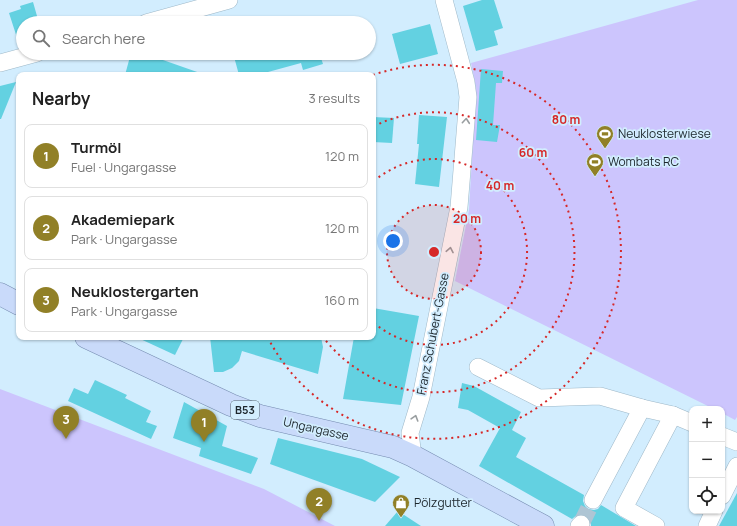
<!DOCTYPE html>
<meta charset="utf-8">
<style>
:root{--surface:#fff;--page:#f2f2f2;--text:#222;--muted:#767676;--line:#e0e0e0;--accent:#918027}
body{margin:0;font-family:Manrope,sans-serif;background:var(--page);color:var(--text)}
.controls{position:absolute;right:12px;bottom:12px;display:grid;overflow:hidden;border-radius:8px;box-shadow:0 1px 3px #0004}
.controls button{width:36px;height:36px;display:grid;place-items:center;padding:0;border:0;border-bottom:1px solid var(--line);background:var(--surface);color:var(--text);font:20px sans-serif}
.you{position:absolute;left:393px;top:241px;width:14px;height:14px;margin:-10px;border:3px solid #fff;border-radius:50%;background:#1a73e8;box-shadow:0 0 0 6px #1a73e833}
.badge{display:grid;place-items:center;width:26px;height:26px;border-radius:50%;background:var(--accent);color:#fff;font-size:13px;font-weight:700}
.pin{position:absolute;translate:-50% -33px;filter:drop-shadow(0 1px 2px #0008)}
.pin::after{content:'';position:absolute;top:21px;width:14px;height:12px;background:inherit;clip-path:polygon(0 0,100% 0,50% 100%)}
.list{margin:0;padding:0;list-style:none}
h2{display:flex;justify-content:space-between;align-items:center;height:52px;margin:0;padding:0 16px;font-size:17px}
h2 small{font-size:13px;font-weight:400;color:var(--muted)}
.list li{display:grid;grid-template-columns:26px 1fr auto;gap:12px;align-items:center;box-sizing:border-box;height:64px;margin:0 8px 8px;padding:0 8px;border:1px solid var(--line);border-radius:8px}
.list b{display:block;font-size:15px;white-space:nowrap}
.list p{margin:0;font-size:13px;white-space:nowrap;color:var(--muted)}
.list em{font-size:13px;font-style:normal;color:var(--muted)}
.icon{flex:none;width:22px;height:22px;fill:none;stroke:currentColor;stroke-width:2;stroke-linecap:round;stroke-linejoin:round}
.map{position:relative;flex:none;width:737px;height:526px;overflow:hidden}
.search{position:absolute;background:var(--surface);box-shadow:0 1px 3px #0004;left:16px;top:16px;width:360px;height:44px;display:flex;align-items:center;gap:10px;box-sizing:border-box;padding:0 14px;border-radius:22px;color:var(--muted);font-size:15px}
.panel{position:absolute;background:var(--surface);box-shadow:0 1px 3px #0004;left:16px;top:72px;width:360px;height:268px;border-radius:8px}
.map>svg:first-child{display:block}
.green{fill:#ccc5fd}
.building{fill:#63d1e1}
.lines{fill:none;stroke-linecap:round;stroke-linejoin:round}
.minor-tunnel{stroke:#aec5d4;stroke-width:17;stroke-dasharray:17 8;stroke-linecap:butt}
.minor-casing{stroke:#9eb8c8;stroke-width:18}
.major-casing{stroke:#758bb0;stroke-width:23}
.minor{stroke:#fff;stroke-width:17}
.major{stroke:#c9dafa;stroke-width:22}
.oneway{stroke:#999ea0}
.ring{fill:none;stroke:#d62828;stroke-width:2;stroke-dasharray:2 4}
.labels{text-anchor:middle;stroke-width:3.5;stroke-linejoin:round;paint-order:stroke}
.shield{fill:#d2edfe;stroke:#53626c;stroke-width:1}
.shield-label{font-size:11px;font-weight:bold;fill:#1d272d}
.poi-label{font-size:12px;fill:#1d272d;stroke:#d2edfe;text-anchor:start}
.street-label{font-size:12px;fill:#1d272d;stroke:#d2edfe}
.centre{fill:#d62828;stroke:#d2edfe;stroke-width:2}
.ring-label{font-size:12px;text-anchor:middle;font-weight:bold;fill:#d62828;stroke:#d2edfe;stroke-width:3.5;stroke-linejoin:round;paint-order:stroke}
</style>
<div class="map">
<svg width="737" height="526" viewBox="0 0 737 526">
<rect width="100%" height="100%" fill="#d2edfe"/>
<!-- green -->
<g class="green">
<polygon points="698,0 737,0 737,417 735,420 722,413 722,409 714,409 455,281 469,210 476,88 471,63"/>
<polygon points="0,389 264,489 335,526 0,526"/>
</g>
<!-- building -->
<g class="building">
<polygon points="482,0 494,0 503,28 494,31 498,45 476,51 463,6"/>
<polygon points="33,2 39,23 23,23 23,46 20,47 9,13 21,9 20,6"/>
<polygon points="430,24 438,54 400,64 392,34"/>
<polygon points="131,53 143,53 200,73 200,75 125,75"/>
<polygon points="233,53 323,53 323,57 321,58 323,64 303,70 301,63 257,75 239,75"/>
<polygon points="481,69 503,71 502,83 496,83 493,125 500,125 497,142 476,140"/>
<polygon points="16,82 1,119 0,119 0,86"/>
<polygon points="419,115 447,117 439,187 415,184 419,144 417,144"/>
<polygon points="373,117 394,118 392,143 373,142"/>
<polygon points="373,308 419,316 401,405 343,399 354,337 373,337"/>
<polygon points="136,337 184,337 175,355"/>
<polygon points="210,337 321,337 323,347 318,374 242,351 239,361 232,368 223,372 214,372"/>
<polygon points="95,380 127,395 125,398 151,411 146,422 157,426 151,439 68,401 74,388 88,394"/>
<polygon points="462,383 474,386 521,412 512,430 526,438 516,457 584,495 583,501 585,506 588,509 594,510 598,509 601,505 636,526 591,526 591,521 588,517 584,514 578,514 572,519 479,466 500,428 468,410 458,408"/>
<polygon points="184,402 227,426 222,446 258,458 251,474 199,456 201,448 173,438"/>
<polygon points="278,438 362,459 400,477 375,502 270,464"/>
<polygon points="737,493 737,526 719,526"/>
<polygon points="398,511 421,526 385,526"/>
</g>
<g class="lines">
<!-- minor-tunnel -->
<polyline class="minor-tunnel" points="581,524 593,500"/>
<defs>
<g id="minor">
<polyline points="146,23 229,0"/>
<polyline points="0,63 37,53"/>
<polyline points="478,367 539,398 600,396 642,408 673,415 692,423"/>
<polyline points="722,436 737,442"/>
<polyline points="413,456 410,433 421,397 459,207 468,97 466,82 444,0"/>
<polyline points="722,496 737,466"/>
<polyline points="593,500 642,408"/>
<polyline points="579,526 581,524"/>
<polyline points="656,526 624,508 673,415"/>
<polyline points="707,526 714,511"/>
</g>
<g id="major">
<polyline points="0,294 19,304"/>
<polyline points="86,337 231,405 260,416 393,447 413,456 543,526"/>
</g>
</defs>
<!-- minor casing -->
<use href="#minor" class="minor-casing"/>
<!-- major casing -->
<use href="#major" class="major-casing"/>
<!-- minor -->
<use href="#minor" class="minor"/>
<!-- major -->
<use href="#major" class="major"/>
</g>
<!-- one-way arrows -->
<defs><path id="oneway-chevron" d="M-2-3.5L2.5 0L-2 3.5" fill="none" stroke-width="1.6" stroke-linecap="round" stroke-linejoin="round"/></defs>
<g class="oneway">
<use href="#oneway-chevron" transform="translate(466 121) rotate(-85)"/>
<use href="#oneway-chevron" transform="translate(450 250) rotate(-79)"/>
<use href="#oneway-chevron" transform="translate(415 418) rotate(-73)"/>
</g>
<!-- distance rings -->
<circle cx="434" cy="252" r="47" fill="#d62828" fill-opacity=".12"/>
<g class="ring">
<circle cx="434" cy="252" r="47"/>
<path d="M374 181A93 93 0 1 1 374 323"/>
<path d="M374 126A140 140 0 1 1 323 337"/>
<path d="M373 75A187 187 0 1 1 268 338"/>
</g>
<!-- icons -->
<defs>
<symbol id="stadium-pin" viewBox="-11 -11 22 30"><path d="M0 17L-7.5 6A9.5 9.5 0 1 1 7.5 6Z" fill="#918027" stroke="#d2edfe"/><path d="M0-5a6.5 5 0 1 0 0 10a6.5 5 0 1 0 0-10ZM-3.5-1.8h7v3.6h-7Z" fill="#fff"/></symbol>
<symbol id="shop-pin" viewBox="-11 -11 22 30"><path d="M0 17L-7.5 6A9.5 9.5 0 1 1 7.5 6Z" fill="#918027" stroke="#d2edfe"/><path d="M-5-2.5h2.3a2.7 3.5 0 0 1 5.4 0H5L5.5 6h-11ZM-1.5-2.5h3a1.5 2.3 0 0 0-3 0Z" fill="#fff"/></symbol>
</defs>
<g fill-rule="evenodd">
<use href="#stadium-pin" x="595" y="124" width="20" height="27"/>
<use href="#stadium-pin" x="585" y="152" width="20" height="27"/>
<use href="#shop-pin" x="391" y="493" width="20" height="27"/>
</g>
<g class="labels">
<!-- shield labels -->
<rect class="shield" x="231" y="401" width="28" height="18" rx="3"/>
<g class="shield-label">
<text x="245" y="414">B53</text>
</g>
<!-- poi labels -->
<g class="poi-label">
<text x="618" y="138">Neuklosterwiese</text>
<text x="608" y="166">Wombats RC</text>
<text x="414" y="507">Pölzgutter</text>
</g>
<!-- street labels -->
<g class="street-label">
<text transform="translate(433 334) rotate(-79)" y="4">Franz Schubert-Gasse</text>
<text transform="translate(316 429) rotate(13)" y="4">Ungargasse</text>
</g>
</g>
<circle cx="434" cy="252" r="6" class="centre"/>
<g class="ring-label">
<text x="566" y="124">80 m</text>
<text x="533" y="157">60 m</text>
<text x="500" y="190">40 m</text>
<text x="467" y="223">20 m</text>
</g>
</svg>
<div class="controls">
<button>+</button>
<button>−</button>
<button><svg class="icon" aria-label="locate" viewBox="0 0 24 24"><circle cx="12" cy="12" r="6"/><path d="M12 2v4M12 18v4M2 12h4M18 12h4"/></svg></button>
</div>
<div class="you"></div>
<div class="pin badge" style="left:204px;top:442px">1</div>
<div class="pin badge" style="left:319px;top:521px">2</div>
<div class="pin badge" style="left:66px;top:439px">3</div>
<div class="search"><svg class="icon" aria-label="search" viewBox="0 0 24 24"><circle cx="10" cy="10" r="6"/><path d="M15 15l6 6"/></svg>Search here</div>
<section class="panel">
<h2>Nearby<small>3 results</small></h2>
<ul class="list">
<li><span class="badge">1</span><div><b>Turmöl</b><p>Fuel · Ungargasse</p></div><em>120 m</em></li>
<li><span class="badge">2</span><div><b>Akademiepark</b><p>Park · Ungargasse</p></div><em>120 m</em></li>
<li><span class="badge">3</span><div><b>Neuklostergarten</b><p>Park · Ungargasse</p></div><em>160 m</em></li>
</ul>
</section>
</div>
